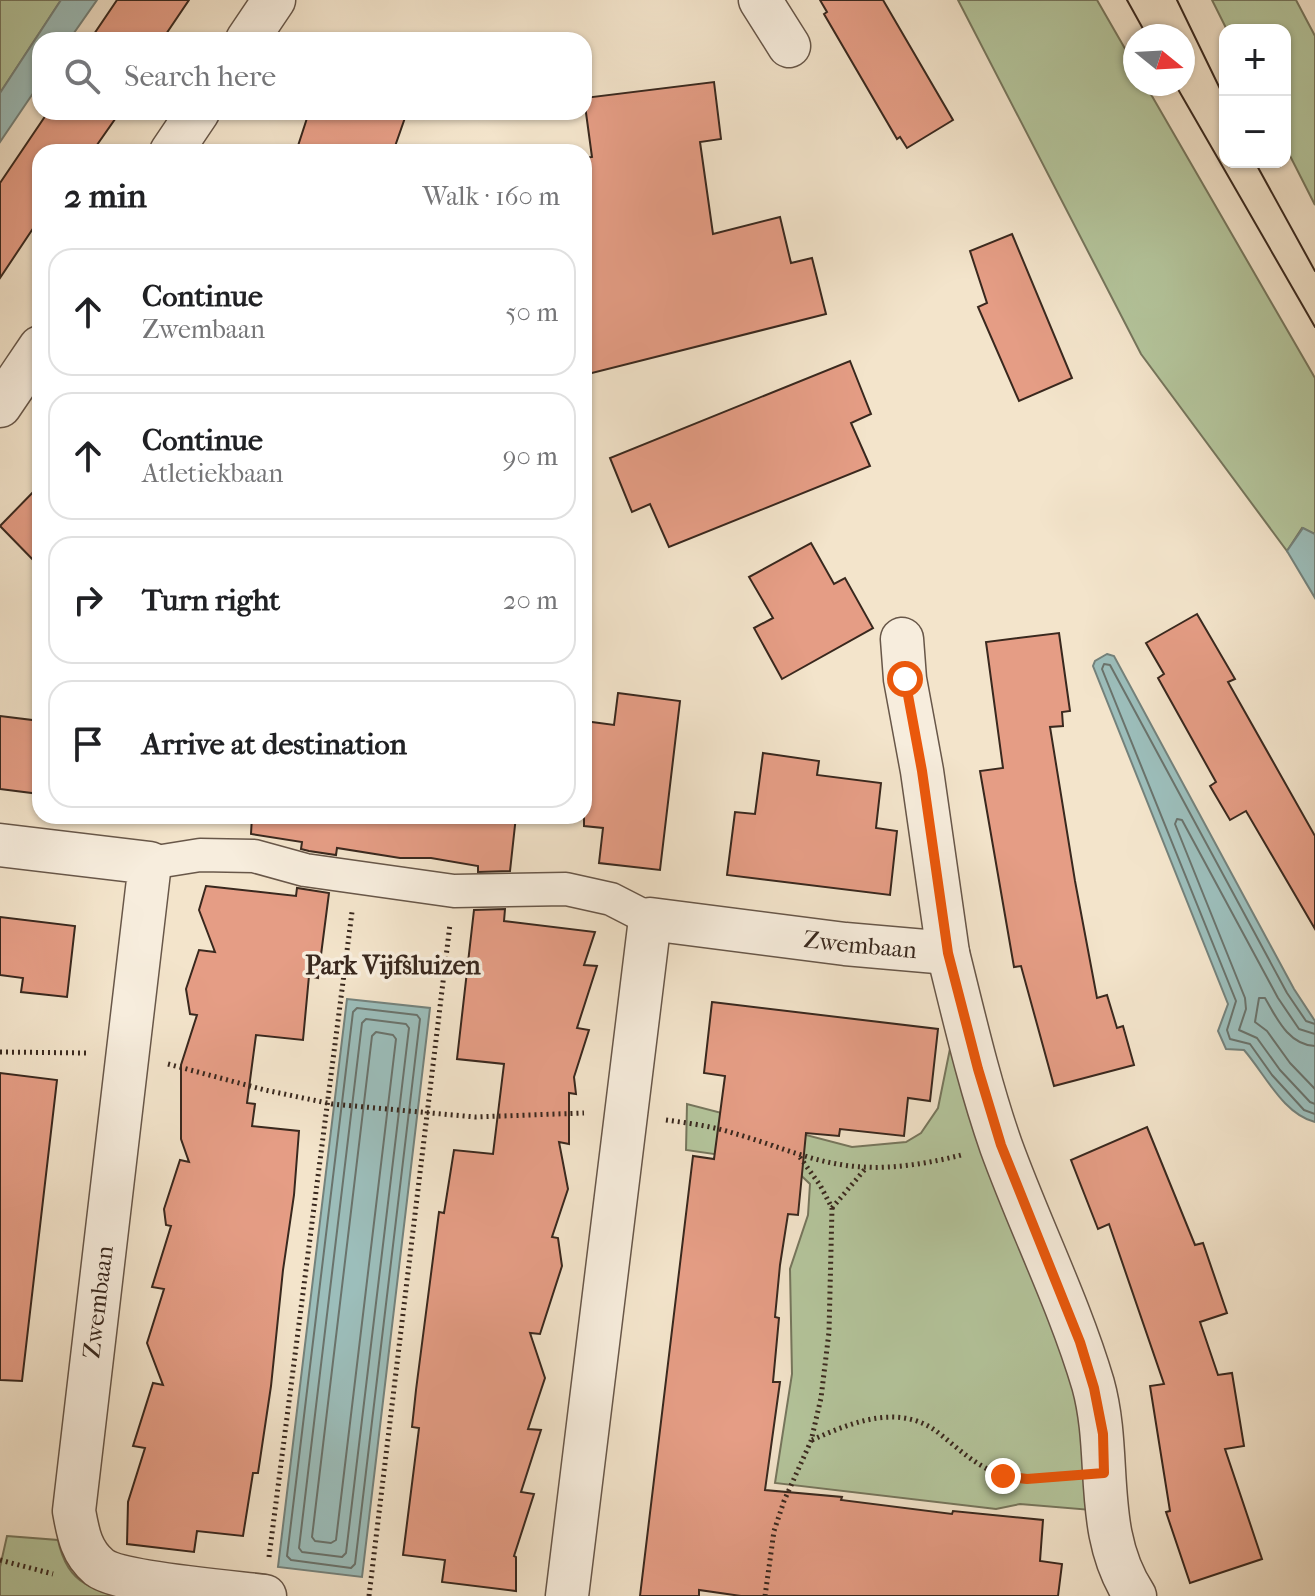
<!DOCTYPE html>
<meta charset="utf-8">
<style>
:root{--surface:#fff;--page:#f6f6f6;--text:#202124;--muted:#757577;--line:#e0e0e0}
body{margin:0;font-family:"IM FELL French Canon",serif;background:var(--page);color:var(--text)}
.controls{position:absolute;right:24px;top:24px;display:grid;overflow:hidden;border-radius:16px;box-shadow:0 2px 6px #0004}
.controls button{width:72px;height:72px;display:grid;place-items:center;padding:0;border:0;border-bottom:2px solid var(--line);background:var(--surface);color:var(--text);font:40px sans-serif}
.compass{position:absolute;left:1123px;top:24px;width:72px;height:72px;border-radius:50%;background:var(--surface);box-shadow:0 2px 6px #0004;rotate:108deg}
.stop{position:absolute;width:24px;height:24px;margin:-18px;border:6px solid #ea580c;border-radius:50%;background:#fff}
.stop.end{background:#ea580c;border-color:#fff;box-shadow:0 2px 8px #0008}
.list{margin:0;padding:0;list-style:none}
h2{display:flex;justify-content:space-between;align-items:center;height:104px;margin:0;padding:0 32px;font-size:34px}
h2 small{font-size:26px;font-weight:400;color:var(--muted)}
.list li{display:grid;grid-template-columns:52px 1fr auto;gap:24px;align-items:center;box-sizing:border-box;height:128px;margin:0 16px 16px;padding:0 16px;border:2px solid var(--line);border-radius:24px}
.list b{display:block;font-size:30px;white-space:nowrap}
.list p{margin:0;font-size:26px;white-space:nowrap;color:var(--muted)}
.list em{font-size:26px;font-style:normal;color:var(--muted)}
.icon{flex:none;width:44px;height:44px;fill:none;stroke:currentColor;stroke-width:2;stroke-linecap:round;stroke-linejoin:round}
.map{position:relative;flex:none;width:1315px;height:1596px;overflow:hidden}
.search{position:absolute;background:var(--surface);box-shadow:0 2px 6px #0004;left:32px;top:32px;width:560px;height:88px;display:flex;align-items:center;gap:20px;box-sizing:border-box;padding:0 28px;border-radius:24px;color:var(--muted);font-size:30px}
.panel{position:absolute;background:var(--surface);box-shadow:0 2px 6px #0004;left:32px;top:144px;width:560px;height:680px;border-radius:24px}
.map>svg:first-child{display:block}
.green{fill:#b4c59c;stroke:#76765d;stroke-width:2}
.water{fill:#9cbebb;stroke:#74827c;stroke-width:2}
.lines{fill:none;stroke-linecap:round;stroke-linejoin:round}
.shore{stroke:#6a736c;stroke-width:2}
.building{fill:#e59d85;stroke:#39281e;stroke-width:2}
.pedestrian-casing{stroke:#685749;stroke-width:35}
.minor-casing{stroke:#685749;stroke-width:45}
.path{stroke:#39281e;stroke-width:5;stroke-dasharray:2 4;stroke-linecap:butt}
.pedestrian{stroke:#f7eddd;stroke-width:32}
.minor{stroke:#f7eddd;stroke-width:42}
.tram{stroke:#39281e;stroke-width:2}
.route{stroke:#ea580c;stroke-width:10}
.labels{text-anchor:middle;stroke-width:7;stroke-linejoin:round;paint-order:stroke}
.street-label{font-size:24px;fill:#39281e;stroke:#f7eddd}
.neighbourhood-label{font-size:26px;font-weight:bold;fill:#39281e;stroke:#f7eddd}
</style>
<div class="map">
<svg width="1315" height="1596" viewBox="0 0 1315 1596">
<rect width="100%" height="100%" fill="#f3e4cb"/>
<filter id="stains"><feTurbulence type="fractalNoise" baseFrequency=".0025" numOctaves="4"/><feColorMatrix values="0 0 0 0 .2 0 0 0 0 .09 0 0 0 0 .02 0 0 0 .5 -.17"/></filter>
<radialGradient id="worn" r=".72"><stop offset=".6" stop-color="#630" stop-opacity="0"/><stop offset="1" stop-color="#630" stop-opacity=".3"/></radialGradient>
<!-- green -->
<g class="green">
<polygon points="0,0 61,0 0,93"/>
<polygon points="958,0 1097,0 1135,66 1135,84 1145,84 1315,378 1315,534 1302,528 1287,551 1141,354"/>
<polygon points="1212,0 1296,0 1315,36 1315,205 1285,146 1285,30 1227,30"/>
<polygon points="954,1029 1043,1283 1083,1421 1091,1510 1020,1504 996,1509 775,1483 792,1374 790,1269 808,1215 810,1184 790,1165 686,1150 687,1104 852,1147 906,1142 921,1133 938,1108"/>
<path d="M7,1536l51,4c12,56 47,50 95,56h-153v-29z"/>
</g>
<!-- water -->
<g class="water">
<polygon points="61,0 97,0 69,40 40,40 40,83 0,142 0,93"/>
<polygon points="1303,528 1315,534 1315,598 1287,551"/>
<path d="M1107,654l7,2 180,333 21,32v101c-32,-8 -50,-48 -71,-72l-18,-1 -8,-18 10,-27 -135,-338 2,-5z"/>
<polygon points="347,999 430,1008 362,1577 278,1567"/>
</g>
<g class="lines">
<!-- shore -->
<g class="shore">
<polygon points="357,1008 417,1015 420,1019 355,1564 351,1568 291,1560 287,1556 353,1012"/>
<polygon points="366,1019 406,1024 409,1028 346,1553 342,1557 302,1552 299,1548 362,1023"/>
<polyline points="1315,1024 1306,1021 1287,993 1110,665 1104,664 1102,669 1236,1001 1227,1030 1230,1039 1250,1044 1272,1075 1304,1110 1315,1114"/>
<polygon points="376,1032 393,1035 396,1039 336,1540 331,1543 315,1541 312,1537 372,1036"/>
<polyline points="1315,1034 1299,1029 1278,998 1182,820 1177,819 1175,824 1245,998 1246,1009 1239,1030 1257,1038 1280,1070 1310,1102 1315,1104"/>
<path d="M1315,1046c-26,-1 -38,-27 -50,-48h-6l-4,24 12,9 23,32 25,26"/>
</g>
</g>
<!-- building -->
<g class="building">
<polygon points="117,0 189,0 162,40 90,40"/>
<polygon points="820,0 883,0 953,120 907,148 900,137 897,139 824,14 827,12"/>
<polygon points="714,82 721,139 700,142 713,234 780,217 791,263 812,258 826,314 584,375 584,158 592,157 584,98"/>
<polygon points="48,112 120,112 92,152 40,152 40,218 0,278 0,183"/>
<polygon points="309,112 407,112 393,152 296,152"/>
<polygon points="1012,234 1072,378 1019,401 978,307 987,303 970,251"/>
<polygon points="850,361 871,414 851,423 870,466 669,547 650,504 632,512 610,458"/>
<polygon points="40,485 40,567 0,526"/>
<polygon points="811,543 834,584 845,578 873,628 782,679 754,628 773,618 749,577"/>
<polygon points="1197,614 1235,679 1228,682 1315,836 1315,929 1246,811 1230,820 1210,786 1216,782 1158,678 1164,674 1146,643"/>
<polygon points="1059,633 1070,711 1062,712 1063,726 1050,727 1075,881 1097,998 1107,995 1117,1028 1123,1026 1134,1065 1054,1086 1021,966 1014,967 980,771 1003,768 986,642"/>
<polygon points="618,693 680,701 660,870 599,863 603,828 584,826 584,721 614,725"/>
<polygon points="0,716 40,721 40,794 0,789"/>
<polygon points="763,753 819,761 817,775 881,783 876,828 897,831 890,895 727,875 735,812 755,814"/>
<polygon points="252,816 516,816 510,871 478,872 478,866 431,858 400,858 337,848 336,855 309,851 301,849 302,842 251,834"/>
<polygon points="206,886 296,896 297,888 329,893 318,978 309,976 303,1040 256,1035 247,1103 255,1104 252,1126 299,1131 294,1195 283,1270 271,1386 258,1473 253,1473 243,1536 197,1531 194,1552 127,1544 128,1502 145,1448 133,1446 153,1383 163,1385 147,1343 164,1289 152,1287 171,1226 166,1225 164,1209 180,1160 189,1162 181,1139 181,1065 197,1015 190,1014 186,989 199,950 215,952 199,910"/>
<polygon points="505,909 504,921 595,932 584,965 597,966 577,1028 589,1030 574,1077 576,1094 569,1093 569,1144 559,1142 568,1189 552,1237 558,1238 562,1266 540,1334 530,1333 545,1378 528,1429 541,1430 521,1492 534,1494 514,1556 516,1557 516,1591 442,1582 445,1560 403,1555 419,1428 412,1427 416,1390 439,1212 444,1213 454,1150 493,1154 504,1064 457,1059 474,910"/>
<polygon points="0,917 75,926 67,997 21,992 23,978 0,975"/>
<polygon points="712,1002 938,1029 930,1101 908,1098 904,1136 840,1129 839,1136 806,1133 798,1215 788,1214 780,1265 775,1317 779,1318 773,1382 780,1382 765,1490 842,1497 841,1500 952,1514 953,1511 1043,1520 1040,1561 1062,1564 1058,1596 741,1596 699,1590 699,1596 640,1596 693,1156 714,1159 725,1076 704,1073"/>
<polygon points="0,1073 57,1080 22,1381 0,1380"/>
<polygon points="1147,1127 1195,1245 1203,1243 1227,1313 1200,1322 1218,1375 1232,1373 1244,1446 1225,1449 1262,1559 1190,1583 1166,1512 1170,1511 1150,1386 1164,1384 1109,1224 1098,1229 1071,1160"/>
</g>
<g class="lines">
<defs>
<polyline id="pedestrian" points="150,863 200,855 254,856 305,870 454,891 566,889 611,899 650,919"/>
<g id="minor">
<polyline points="760,0 789,46"/>
<polyline points="247,40 274,0"/>
<polyline points="171,152 198,112"/>
<polyline points="0,406 40,347"/>
<path d="M0,845l150,18 -76,648c4,22 7,41 25,56 20,16 134,25 166,29"/>
<path d="M948,953c16,64 31,130 53,193 29,80 68,157 92,238 20,72 -1,147 42,212"/>
<path id="s1" d="M567,1596l83,-677 195,25 103,9 -26,-182 -17,-92 -3,-40"/>
</g>
</defs>
<!-- pedestrian casing -->
<use href="#pedestrian" class="pedestrian-casing"/>
<!-- minor casing -->
<use href="#minor" class="minor-casing"/>
<!-- path -->
<g class="path">
<polyline points="0,1052 87,1053"/>
<polyline points="168,1064 265,1090 332,1104 475,1117 584,1113"/>
<path d="M666,1120c22,3 45,6 67,13 43,12 85,32 130,34 31,2 68,-4 98,-12"/>
<polyline points="832,1208 866,1168"/>
<path d="M812,1440c40,-18 89,-38 128,-6 20,16 37,33 62,41 19,7 42,3 62,2"/>
<polyline points="269,1557 352,912"/>
<polyline points="0,1560 53,1574"/>
<polyline points="369,1596 450,924"/>
<polyline points="765,1596 774,1531 784,1501 811,1441 821,1398 829,1332 832,1208 820,1185 799,1156"/>
</g>
<!-- pedestrian -->
<use href="#pedestrian" class="pedestrian"/>
<!-- minor -->
<use href="#minor" class="minor"/>
<!-- tram -->
<g class="tram">
<polyline points="1127,0 1147,36"/>
<polyline points="1177,0 1225,99"/>
<polyline points="1175,84 1315,327"/>
<polyline points="1255,162 1315,271"/>
</g>
</g>
<g class="lines">
<!-- route -->
<polyline class="route" points="905,679 922,771 948,953 978,1069 1001,1145 1080,1342 1094,1388 1103,1434 1104,1473 1027,1479 1003,1476"/>
</g>
<g class="labels">
<!-- street labels -->
<g class="street-label">
<text dy="8" stroke="none"><textPath href="#s1" startOffset="894">Zwembaan</textPath></text>
<text transform="translate(98 1302) rotate(-83)" y="8">Zwembaan</text>
</g>
<!-- neighbourhood labels -->
<g class="neighbourhood-label">
<text x="393" y="974">Park Vijfsluizen</text>
</g>
</g>
<rect width="100%" height="100%" filter="url(#stains)"/>
<rect width="100%" height="100%" fill="url(#worn)"/>
</svg>
<div class="controls">
<button>+</button>
<button>−</button>
</div>
<svg class="compass" viewBox="-18 -18 36 36"><path d="M0-13l5 13h-10z" fill="#e53935"/><path d="M0 13l5-13h-10z" fill="#757577"/></svg>
<div class="stop" style="left:905px;top:679px"></div>
<div class="stop end" style="left:1003px;top:1476px"></div>
<div class="search"><svg class="icon" aria-label="search" viewBox="0 0 24 24"><circle cx="10" cy="10" r="6"/><path d="M15 15l6 6"/></svg>Search here</div>
<section class="panel">
<h2>2 min<small>Walk · 160 m</small></h2>
<ul class="list">
<li><svg class="icon" aria-label="ahead" viewBox="0 0 24 24"><path d="M12 20V5M6 11l6-6 6 6"/></svg><div><b>Continue</b><p>Zwembaan</p></div><em>50 m</em></li>
<li><svg class="icon" aria-label="ahead" viewBox="0 0 24 24"><path d="M12 20V5M6 11l6-6 6 6"/></svg><div><b>Continue</b><p>Atletiekbaan</p></div><em>90 m</em></li>
<li><svg class="icon" aria-label="right" viewBox="0 0 24 24"><path d="M7 20v-9h11M14 6l5 5-5 5"/></svg><div><b>Turn right</b></div><em>20 m</em></li>
<li><svg class="icon" aria-label="arrive" viewBox="0 0 24 24"><path d="M6 21V4h12l-3 4 3 4H6"/></svg><div><b>Arrive at destination</b></div></li>
</ul>
</section>
</div>
